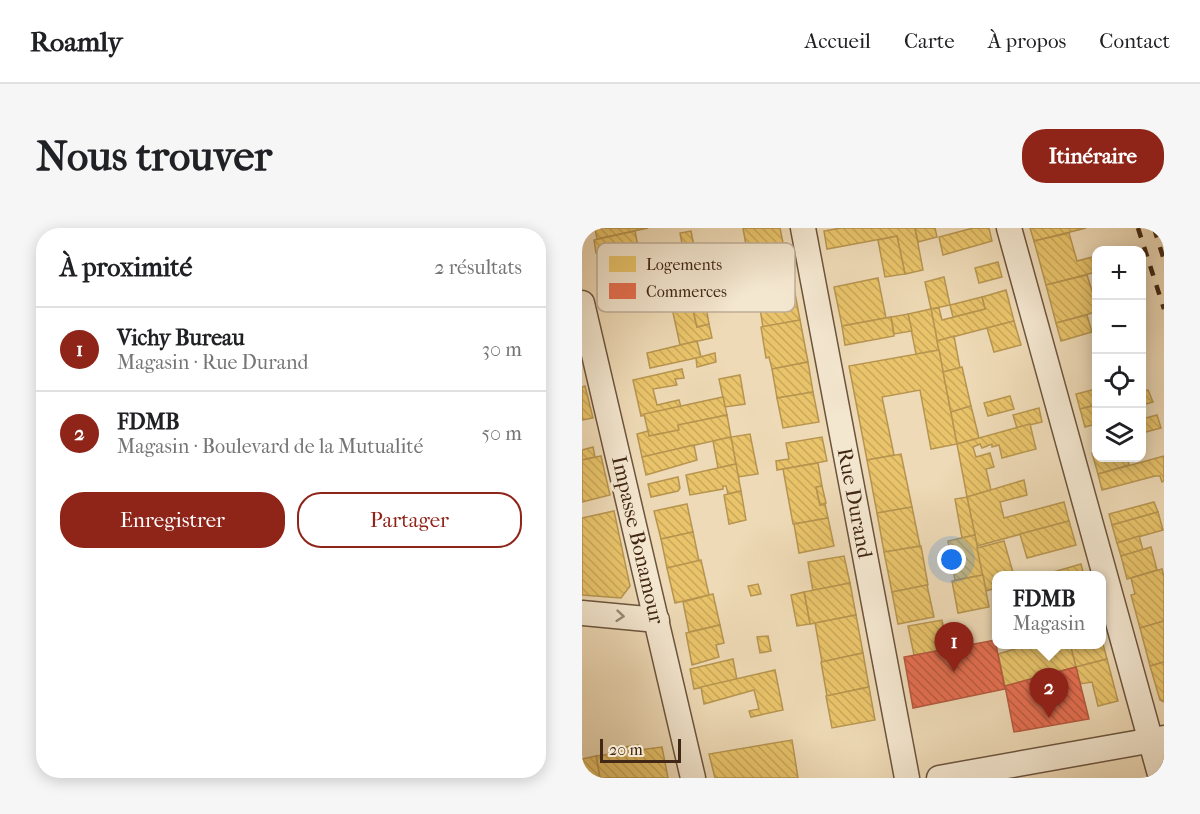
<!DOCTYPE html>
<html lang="fr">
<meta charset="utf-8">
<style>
:root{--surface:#fff;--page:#f6f6f6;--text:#202124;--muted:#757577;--line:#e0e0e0;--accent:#8f2418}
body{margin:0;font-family:"IM FELL French Canon",serif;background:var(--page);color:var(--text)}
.controls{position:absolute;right:18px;top:18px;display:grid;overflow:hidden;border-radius:12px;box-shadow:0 3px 15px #0003}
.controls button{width:54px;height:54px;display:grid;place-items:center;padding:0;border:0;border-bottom:2px solid var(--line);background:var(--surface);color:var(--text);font:30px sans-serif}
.scale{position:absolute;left:18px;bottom:15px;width:81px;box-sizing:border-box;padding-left:6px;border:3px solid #412715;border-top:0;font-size:16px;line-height:21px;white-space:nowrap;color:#412715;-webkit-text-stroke:4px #f4e7d0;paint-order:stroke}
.you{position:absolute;left:370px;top:332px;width:21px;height:21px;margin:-15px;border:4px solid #fff;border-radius:50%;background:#1a73e8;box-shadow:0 0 0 9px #1a73e833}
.badge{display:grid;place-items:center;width:39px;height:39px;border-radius:50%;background:var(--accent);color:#fff;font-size:20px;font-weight:700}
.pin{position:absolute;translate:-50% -50px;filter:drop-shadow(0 2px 3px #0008)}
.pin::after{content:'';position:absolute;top:32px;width:21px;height:18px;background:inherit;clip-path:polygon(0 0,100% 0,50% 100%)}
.popup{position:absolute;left:410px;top:343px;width:114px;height:78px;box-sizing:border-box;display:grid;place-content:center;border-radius:12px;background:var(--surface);filter:drop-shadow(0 2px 4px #0005);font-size:20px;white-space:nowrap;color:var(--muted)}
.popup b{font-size:22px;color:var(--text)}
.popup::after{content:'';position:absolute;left:50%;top:100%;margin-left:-12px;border:12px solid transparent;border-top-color:var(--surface)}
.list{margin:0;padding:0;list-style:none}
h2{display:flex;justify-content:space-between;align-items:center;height:78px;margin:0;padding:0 24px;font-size:26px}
h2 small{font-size:20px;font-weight:400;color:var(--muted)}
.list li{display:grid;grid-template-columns:39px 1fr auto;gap:18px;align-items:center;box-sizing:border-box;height:84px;padding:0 24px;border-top:2px solid var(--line)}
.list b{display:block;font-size:22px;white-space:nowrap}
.list p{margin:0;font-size:20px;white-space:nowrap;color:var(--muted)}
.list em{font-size:20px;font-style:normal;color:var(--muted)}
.actions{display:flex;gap:12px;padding:18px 24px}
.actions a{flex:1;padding:14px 0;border:2px solid var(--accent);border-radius:24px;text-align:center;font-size:21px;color:var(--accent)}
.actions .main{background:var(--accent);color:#fff}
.icon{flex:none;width:33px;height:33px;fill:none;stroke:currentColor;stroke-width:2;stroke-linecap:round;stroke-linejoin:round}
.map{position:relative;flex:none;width:582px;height:550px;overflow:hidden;border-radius:24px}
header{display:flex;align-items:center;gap:36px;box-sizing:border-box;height:84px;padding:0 30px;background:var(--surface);border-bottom:2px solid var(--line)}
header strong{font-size:28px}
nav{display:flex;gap:33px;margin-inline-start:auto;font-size:21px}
.intro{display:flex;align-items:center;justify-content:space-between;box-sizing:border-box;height:144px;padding:0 36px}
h1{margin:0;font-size:42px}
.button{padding:15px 27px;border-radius:24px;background:var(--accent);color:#fff;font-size:21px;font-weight:700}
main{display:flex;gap:36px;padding:0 36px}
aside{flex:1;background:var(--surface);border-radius:24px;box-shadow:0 3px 15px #0003}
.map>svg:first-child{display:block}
.homes{fill:url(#homes-back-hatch);stroke:#b79550;stroke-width:1.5}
.shops{fill:url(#shops-back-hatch);stroke:#b5593f;stroke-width:1.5}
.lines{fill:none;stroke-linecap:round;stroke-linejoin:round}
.street-casing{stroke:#6c543d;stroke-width:27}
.street{stroke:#f4e7d0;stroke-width:24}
.rail{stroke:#412715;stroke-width:4.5;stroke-dasharray:10 10;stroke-linecap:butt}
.oneway{stroke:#9a8772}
.labels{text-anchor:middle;stroke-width:6;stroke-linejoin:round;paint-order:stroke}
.street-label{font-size:21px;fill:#412715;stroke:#f4e7d0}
.key{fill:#f4e7d0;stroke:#bead98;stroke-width:1.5}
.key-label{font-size:16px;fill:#412715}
</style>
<header>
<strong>Roamly</strong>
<nav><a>Accueil</a><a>Carte</a><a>À propos</a><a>Contact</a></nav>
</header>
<div class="intro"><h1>Nous trouver</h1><a class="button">Itinéraire</a></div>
<main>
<aside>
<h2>À proximité<small>2 résultats</small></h2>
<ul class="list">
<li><span class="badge">1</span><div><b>Vichy Bureau</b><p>Magasin · Rue Durand</p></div><em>30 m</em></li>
<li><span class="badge">2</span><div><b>FDMB</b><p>Magasin · Boulevard de la Mutualité</p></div><em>50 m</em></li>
</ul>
<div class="actions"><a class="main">Enregistrer</a><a>Partager</a></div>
</aside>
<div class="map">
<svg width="582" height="550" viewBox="0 0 582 550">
<defs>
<pattern id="homes-back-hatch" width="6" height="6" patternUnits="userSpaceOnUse" patternTransform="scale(1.5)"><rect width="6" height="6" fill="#e9c46a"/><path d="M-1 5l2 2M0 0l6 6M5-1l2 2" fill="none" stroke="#c9a85b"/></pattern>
<pattern id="shops-back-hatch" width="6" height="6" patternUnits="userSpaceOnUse" patternTransform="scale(1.5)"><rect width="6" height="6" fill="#e76f51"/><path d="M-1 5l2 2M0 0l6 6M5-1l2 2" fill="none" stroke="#bd5b42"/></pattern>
</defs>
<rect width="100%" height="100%" fill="#eedab6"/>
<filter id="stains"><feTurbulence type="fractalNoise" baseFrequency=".00333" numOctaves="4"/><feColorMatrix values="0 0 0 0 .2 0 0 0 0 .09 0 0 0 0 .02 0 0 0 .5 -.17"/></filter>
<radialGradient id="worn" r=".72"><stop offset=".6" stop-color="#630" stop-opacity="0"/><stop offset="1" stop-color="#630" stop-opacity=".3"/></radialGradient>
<!-- homes -->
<g class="homes">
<polygon points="13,0 66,0 15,11"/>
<polygon points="161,0 198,0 201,15 165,23"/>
<polygon points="259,0 333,0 341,42 323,46 315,8 245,21 242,3"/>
<polygon points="333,0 353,0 355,9 336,14"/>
<polygon points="391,0 407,0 410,13 361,27 357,9"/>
<polygon points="448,0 504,0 452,13"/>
<polygon points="53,3 57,24 64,23 66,34 27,43 22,23 14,25 12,12"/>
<polygon points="109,3 113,24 102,26 98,5"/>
<polygon points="487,5 495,33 514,28 514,44 464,57 452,13"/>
<polygon points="315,8 323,46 303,49 296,12"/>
<polygon points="204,15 211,55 179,61 171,22"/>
<polygon points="113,24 120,59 101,63 94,28"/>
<polygon points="139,28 147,67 122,71 115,33"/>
<polygon points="416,34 420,49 397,55 393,40"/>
<polygon points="60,35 64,53 31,60 27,43"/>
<polygon points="505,47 512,69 514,69 514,84 474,95 464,57"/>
<polygon points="362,49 368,77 349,81 343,54"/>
<polygon points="296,50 304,90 260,98 252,59"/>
<polygon points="211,55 218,92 181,99 175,62"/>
<polygon points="120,59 124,79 111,82 115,99 127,96 130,110 98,117 87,66"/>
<polygon points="424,62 432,93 355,113 349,81 357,80 360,92 403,81 400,69"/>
<polygon points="400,69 403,81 371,89 368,77"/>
<polygon points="124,79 127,96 115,99 111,82"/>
<polygon points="349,81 357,122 334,126 326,86"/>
<polygon points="326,86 330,103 312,106 309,89"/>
<polygon points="505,87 510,104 479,113 474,95"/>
<polygon points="309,89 312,108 263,117 260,98"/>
<polygon points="218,92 226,134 190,141 187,129 184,130 179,99"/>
<polygon points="432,93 439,117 412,124 405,100"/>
<polygon points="372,108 378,140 361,144 355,113"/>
<polygon points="115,113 119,129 68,140 65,125"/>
<polygon points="357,122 375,216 349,221 338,162 300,169 312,227 285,232 267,138"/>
<polygon points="133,125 134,134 115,139 114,130"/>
<polygon points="226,134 231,164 195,170 190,141"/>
<polygon points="380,139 389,178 369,184 361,144"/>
<polygon points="100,141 102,150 93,151 95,157 71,161 75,177 97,172 99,179 59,188 51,152"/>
<polygon points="158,147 163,176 143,179 137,151"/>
<polygon points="3,158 11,190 0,192 0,159"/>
<polygon points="514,161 514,177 498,181 494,166"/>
<polygon points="566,162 571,174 560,177 560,164"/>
<polygon points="231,164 237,194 201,200 195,170"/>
<polygon points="428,168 432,181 406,188 402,175"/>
<polygon points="141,169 145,187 96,197 97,202 67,208 62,186"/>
<polygon points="514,177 514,196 503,199 498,181"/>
<polygon points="389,178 397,210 375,216 369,184"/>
<polygon points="457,180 460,194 435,200 431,187"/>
<polygon points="145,187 149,209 60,229 55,206 66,203 67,208 97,202 96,197"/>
<polygon points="575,187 579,200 560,205 560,191"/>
<polygon points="448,196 454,221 420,230 417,217 410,219 410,216 400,220 398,216 391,219 394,229 408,225 412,239 404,241 409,262 385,269 375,216"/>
<polygon points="168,206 176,246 156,249 149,209"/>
<polygon points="149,209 154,236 136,240 131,213"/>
<polygon points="240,209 245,233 195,242 194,233 207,231 204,215"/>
<polygon points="112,217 115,232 64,247 60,229"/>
<polygon points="11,219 13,229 0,232 0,222"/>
<polygon points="514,224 514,230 545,230 547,237 516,246 510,225"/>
<polygon points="319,226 330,279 295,285 285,232"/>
<polygon points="19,228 28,267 0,274 0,232"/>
<polygon points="582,228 582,253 580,254 578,248 573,248 520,262 516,246"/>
<polygon points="236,235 240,258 234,259 238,277 243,276 246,290 211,296 201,241"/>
<polygon points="154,236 159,263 146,266 144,258 141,258 141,261 108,267 104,247"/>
<polygon points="96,249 98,260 96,263 69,269 66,256"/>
<polygon points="442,252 445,267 418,274 422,290 482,274 487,293 395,318 385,269"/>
<polygon points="240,258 244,275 238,277 234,259"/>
<polygon points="159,263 164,292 147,296 142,267"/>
<polygon points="385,269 393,307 380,310 373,271"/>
<polygon points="572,274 576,284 530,297 527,286"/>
<polygon points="105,276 111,304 79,311 72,283"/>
<polygon points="330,279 338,318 302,324 295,285"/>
<polygon points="32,283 48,358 39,370 0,367 0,290"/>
<polygon points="576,284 581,302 535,315 530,297"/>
<polygon points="246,290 252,318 217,325 212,296"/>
<polygon points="487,293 494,317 445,330 438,306"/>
<polygon points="111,304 117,333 85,340 79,311"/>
<polygon points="393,307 401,347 373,352 366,313"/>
<polygon points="557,308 561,322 539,328 535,315"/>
<polygon points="422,313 432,348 414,348 414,360 404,363 395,320"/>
<polygon points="339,318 346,357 310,364 302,324"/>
<polygon points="569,319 575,342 545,351 539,328"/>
<polygon points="262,328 268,355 231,363 226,334"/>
<polygon points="119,332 127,367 93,375 85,340"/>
<polygon points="499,336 502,348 469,348 468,345"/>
<polygon points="580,341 582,349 582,393 558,400 549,367 553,366 549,350"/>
<polygon points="401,347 407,379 376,385 370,353"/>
<polygon points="268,355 274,387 228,396 222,364"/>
<polygon points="176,356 179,366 169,368 166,358"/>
<polygon points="345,357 352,389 316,396 310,364"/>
<polygon points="222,364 228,396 215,398 209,367"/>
<polygon points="131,366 138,397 107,404 101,374"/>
<polygon points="274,387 281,425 240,434 233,395"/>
<polygon points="360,392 366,421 332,427 326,398"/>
<polygon points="582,393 582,434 568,438 558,400"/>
<polygon points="138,397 142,415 134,417 137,429 110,437 104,405"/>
<polygon points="186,408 189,423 178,425 175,409"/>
<polygon points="520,412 525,431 494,439 488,416 520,416"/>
<polygon points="449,416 488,416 494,439 423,458 416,426"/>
<polygon points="281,425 287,459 245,468 239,434"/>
<polygon points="151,431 155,452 112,461 108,441"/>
<polygon points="525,431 536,473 516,478 510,454 498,456 494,439"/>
<polygon points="582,434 582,474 578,472 568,438"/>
<polygon points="193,442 201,482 169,489 167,483 177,481 172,462 122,476 119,459"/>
<polygon points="287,459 293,492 250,500 244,468"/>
<polygon points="210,512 216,550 133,550 127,526"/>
<polygon points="56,517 57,522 80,519 86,550 18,550 14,528 37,525 37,520"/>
<polygon points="14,528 18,550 0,550 0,531"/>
</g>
<!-- shops -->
<g class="shops">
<polygon points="413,412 423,461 331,480 322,429"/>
<polygon points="494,439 507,491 432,504 423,458"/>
</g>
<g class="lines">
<defs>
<g id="street">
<polyline points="221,0 325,550"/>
<polyline points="427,0 579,550"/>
<polyline points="0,75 111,550"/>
<polyline points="0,385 75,392"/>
<polyline points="357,550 582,510"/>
</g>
</defs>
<!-- street casing -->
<use href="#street" class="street-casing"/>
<!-- street -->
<use href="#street" class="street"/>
<!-- rail -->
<g class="rail">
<polyline points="556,0 582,81"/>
<polyline points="572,0 582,32"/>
</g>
</g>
<!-- one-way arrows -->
<defs><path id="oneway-chevron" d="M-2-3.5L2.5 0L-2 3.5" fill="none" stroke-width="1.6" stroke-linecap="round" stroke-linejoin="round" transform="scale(1.5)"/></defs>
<use class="oneway" href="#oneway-chevron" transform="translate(38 388) rotate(5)"/>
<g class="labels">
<!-- street labels -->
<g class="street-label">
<text transform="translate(273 275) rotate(79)" y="7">Rue Durand</text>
<text transform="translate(56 312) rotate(77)" y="7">Impasse Bonamour</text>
</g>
</g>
<!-- legend -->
<rect x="15" y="15" width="198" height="69" rx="9" class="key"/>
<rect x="27" y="28" width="27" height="16" fill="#e9c46a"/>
<rect x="27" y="55" width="27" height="16" fill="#e76f51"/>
<g class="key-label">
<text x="64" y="42">Logements</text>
<text x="64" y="69">Commerces</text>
</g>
<rect width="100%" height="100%" filter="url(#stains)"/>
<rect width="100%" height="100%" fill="url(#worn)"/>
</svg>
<div class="controls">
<button>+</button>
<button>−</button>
<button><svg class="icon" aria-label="locate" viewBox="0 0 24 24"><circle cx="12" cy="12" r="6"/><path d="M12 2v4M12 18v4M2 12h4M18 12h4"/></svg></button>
<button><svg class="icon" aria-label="layers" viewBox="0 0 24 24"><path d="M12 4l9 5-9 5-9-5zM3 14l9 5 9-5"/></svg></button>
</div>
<div class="scale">20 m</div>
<div class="you"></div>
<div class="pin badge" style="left:372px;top:444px">1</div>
<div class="pin badge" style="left:467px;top:490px">2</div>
<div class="popup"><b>FDMB</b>Magasin</div>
</div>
</main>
